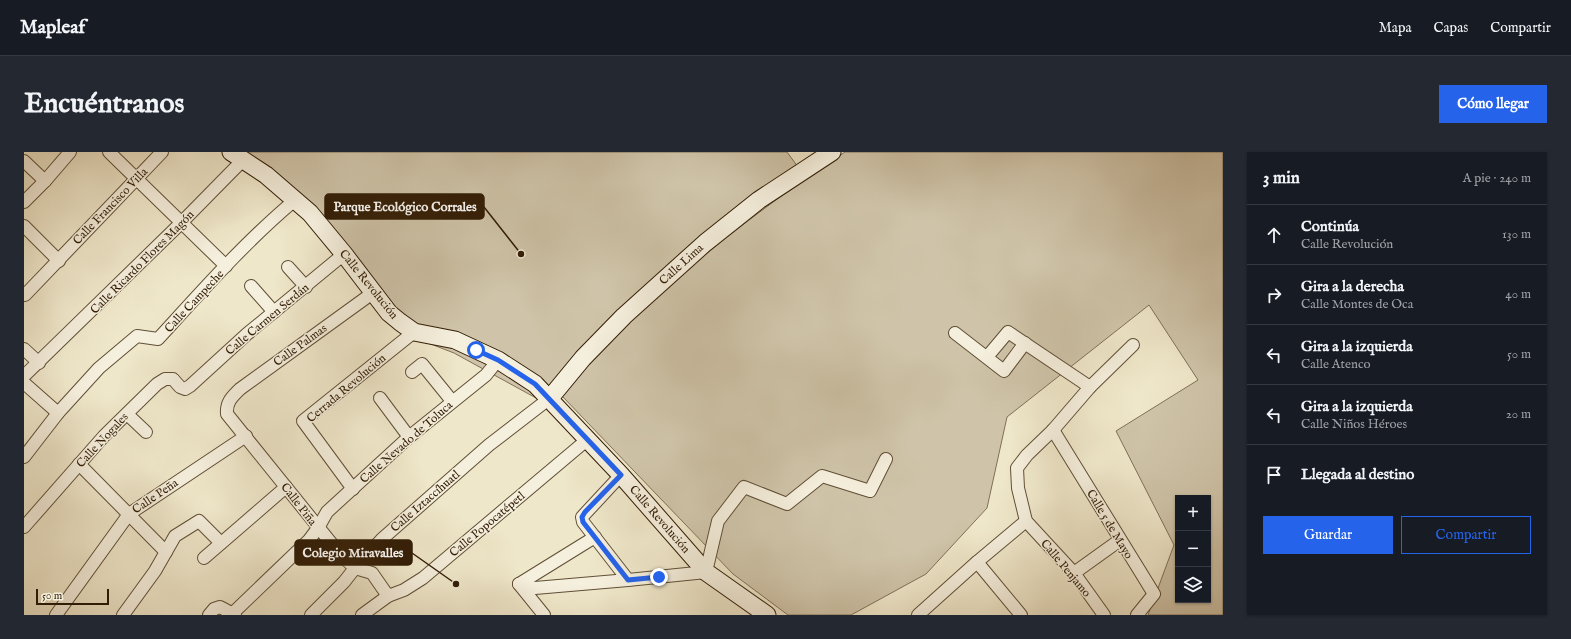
<!DOCTYPE html>
<html lang="es">
<meta charset="utf-8">
<style>
:root{--surface:#171b24;--page:#242831;--text:#f1f3f6;--muted:#9ea1a6;--line:#363941;--accent:#2563eb}
body{margin:0;font-family:"IM FELL English",serif;background:var(--page);color:var(--text)}
.controls{position:absolute;right:12px;bottom:12px;display:grid;overflow:hidden;border-radius:0px;box-shadow:0 1px 3px #0004}
.controls button{width:36px;height:36px;display:grid;place-items:center;padding:0;border:0;border-bottom:1px solid var(--line);background:var(--surface);color:var(--text);font:20px sans-serif}
.scale{position:absolute;left:12px;bottom:10px;width:73px;box-sizing:border-box;padding-left:4px;border:2px solid #311c05;border-top:0;font-size:11px;line-height:14px;white-space:nowrap;color:#311c05;-webkit-text-stroke:3px #f5efdd;paint-order:stroke}
.stop{position:absolute;width:12px;height:12px;margin:-9px;border:3px solid #2563eb;border-radius:50%;background:#fff}
.stop.end{background:#2563eb;border-color:#fff;box-shadow:0 1px 4px #0008}
.list{margin:0;padding:0;list-style:none}
h2{display:flex;justify-content:space-between;align-items:center;height:52px;margin:0;padding:0 16px;font-size:17px}
h2 small{font-size:13px;font-weight:400;color:var(--muted)}
.list li{display:grid;grid-template-columns:26px 1fr auto;gap:12px;align-items:center;box-sizing:border-box;height:60px;padding:0 16px;border-top:1px solid var(--line)}
.list b{display:block;font-size:15px;white-space:nowrap}
.list p{margin:0;font-size:13px;white-space:nowrap;color:var(--muted)}
.list em{font-size:13px;font-style:normal;color:var(--muted)}
.actions{display:flex;gap:8px;padding:12px 16px}
.actions a{flex:1;padding:9px 0;border:1px solid var(--accent);border-radius:0px;text-align:center;font-size:14px;color:var(--accent)}
.actions .main{background:var(--accent);color:#fff}
.icon{flex:none;width:22px;height:22px;fill:none;stroke:currentColor;stroke-width:2;stroke-linecap:round;stroke-linejoin:round}
.map{position:relative;flex:none;width:1199px;height:463px;overflow:hidden;border-radius:0px}
header{display:flex;align-items:center;gap:24px;box-sizing:border-box;height:56px;padding:0 20px;background:var(--surface);border-bottom:1px solid var(--line)}
header strong{font-size:19px}
nav{display:flex;gap:22px;margin-inline-start:auto;font-size:14px}
.intro{display:flex;align-items:center;justify-content:space-between;box-sizing:border-box;height:96px;padding:0 24px}
h1{margin:0;font-size:28px}
.button{padding:10px 18px;border-radius:0px;background:var(--accent);color:#fff;font-size:14px;font-weight:700}
main{display:flex;gap:24px;padding:0 24px}
aside{flex:1;background:var(--surface);border-radius:0px;box-shadow:0 1px 3px #0004}
.map>svg:first-child{display:block}
.green{fill:#cfc4a9;stroke:#807057;fill-rule:evenodd}
.lines{fill:none;stroke-linecap:round;stroke-linejoin:round}
.street-casing{stroke:#604f36;stroke-width:14}
.secondary-casing{stroke:#311c05;stroke-width:19}
.street{stroke:#f5efdd;stroke-width:12}
.secondary{stroke:#f5efdd;stroke-width:17}
.route{stroke:#2563eb;stroke-width:5}
.labels{text-anchor:middle;stroke-width:3;stroke-linejoin:round;paint-order:stroke}
.street-label{font-size:12px;fill:#311c05;stroke:#f5efdd}
.leader{fill:none;stroke:#311c05;stroke-width:1.5}
.callout-dot{fill:#311c05;stroke:#f5efdd;stroke-width:1.5}
.callout{fill:#311c05;stroke:#311c05;stroke-width:1.5}
.callout-label{font-size:13px;text-anchor:middle;font-weight:bold;fill:#fff}
</style>
<header>
<strong>Mapleaf</strong>
<nav><a>Mapa</a><a>Capas</a><a>Compartir</a></nav>
</header>
<div class="intro"><h1>Encuéntranos</h1><a class="button">Cómo llegar</a></div>
<main>
<div class="map">
<svg width="1199" height="463" viewBox="0 0 1199 463">
<rect width="100%" height="100%" fill="#efe7ca"/>
<filter id="stains"><feTurbulence type="fractalNoise" baseFrequency=".005" numOctaves="4"/><feColorMatrix values="0 0 0 0 .2 0 0 0 0 .09 0 0 0 0 .02 0 0 0 .5 -.17"/></filter>
<radialGradient id="worn" r=".72"><stop offset=".6" stop-color="#630" stop-opacity="0"/><stop offset="1" stop-color="#630" stop-opacity=".3"/></radialGradient>
<!-- green -->
<path class="green" d="M225,0h538l19,26 39,-26h378v463h-75l26,-70 -58,-114 82,-51 -49,-75 -142,112 -20,91 -61,66 -75,41h-63l-55,-41 -171,-178c16,-18 31,-37 48,-55 57,-58 122,-110 188,-157l-49,31 -157,139 -45,50 -93,-51 -44,-17 -115,-130 -55,-40zM1154,346h30v102h-30z"/>
<g class="lines">
<defs>
<g id="street">
<polyline points="85,0 202,114"/>
<polyline points="0,9 21,29"/>
<polyline points="0,50 21,29 46,0"/>
<polyline points="0,74 35,109"/>
<polyline points="264,115 282,135"/>
<polyline points="227,134 250,160"/>
<path d="M350,140l-134,97c-8,8 -14,13 -13,25l113,140 15,14 17,5 16,23"/>
<polyline points="1,143 138,0"/>
<polyline points="931,181 980,219 1001,191"/>
<polyline points="0,197 15,211"/>
<polyline points="963,205 984,180 1066,235"/>
<polyline points="388,220 398,212 428,249"/>
<polyline points="0,224 158,70 219,8"/>
<polyline points="0,231 34,261"/>
<polyline points="356,246 385,285"/>
<polyline points="103,262 122,280"/>
<polyline points="1029,278 1130,442 1113,463"/>
<path d="M0,305l34,-44 41,-45 38,-32 21,3c44,-48 87,-97 137,-139"/>
<polyline points="55,312 142,400"/>
<polyline points="597,323 558,365 559,370 604,428"/>
<polyline points="329,337 279,269 390,180"/>
<polyline points="0,375 80,284 133,232 141,227 149,227 156,235 161,237 166,234 223,182 320,102"/>
<polyline points="180,406 262,335"/>
<polyline points="953,410 997,463"/>
<polyline points="1050,421 1096,388"/>
<polyline points="495,432 511,436 604,428 682,420 694,369 720,335 763,352 798,324 846,339 862,307"/>
<polyline points="495,432 571,385"/>
<polyline points="495,432 520,463"/>
<polyline points="209,461 285,388 294,376 303,360 385,285 462,223 474,208"/>
<polyline points="32,463 105,362 222,284"/>
<polyline points="99,463 131,419 151,384 175,369 197,391"/>
<polyline points="185,463 190,457 196,455 211,463"/>
<polyline points="287,463 320,430 331,416 358,387 465,293 526,246"/>
<polyline points="338,463 364,444 380,438 399,426 564,287"/>
<polyline points="894,463 953,410 1002,369"/>
<polyline points="1080,463 1050,421 1002,369 994,336 993,316 1003,303 1029,278 1066,235 1109,193"/>
</g>
<g id="secondary">
<polyline points="207,0 242,23 286,61 320,102 365,161 376,170 390,180 431,188 474,208 511,232 597,323 682,420 743,463"/>
<polyline points="526,246 559,206 600,164 681,91 735,48 808,0"/>
</g>
</defs>
<!-- street casing -->
<use href="#street" class="street-casing"/>
<!-- secondary casing -->
<use href="#secondary" class="secondary-casing"/>
<!-- street -->
<use href="#street" class="street"/>
<!-- secondary -->
<use href="#secondary" class="secondary"/>
</g>
<g class="lines">
<!-- route -->
<polyline class="route" points="452,198 474,208 511,232 597,323 561,360 558,365 559,370 604,428 635,425"/>
</g>
<g class="labels">
<!-- street labels -->
<g class="street-label">
<text transform="translate(86 54) rotate(-46)" y="4">Calle Francisco Villa</text>
<text transform="translate(118 110) rotate(-45)" y="4">Calle Ricardo Flores Magón</text>
<text transform="translate(657 112) rotate(-42)" y="4">Calle Lima</text>
<text transform="translate(345 132) rotate(51)" y="4">Calle Revolución</text>
<text transform="translate(170 149) rotate(-47)" y="4">Calle Campeche</text>
<text transform="translate(243 167) rotate(-40)" y="4">Calle Carmen Serdán</text>
<text transform="translate(276 193) rotate(-36)" y="4">Calle Palmas</text>
<text transform="translate(322 236) rotate(-40)" y="4">Cerrada Revolución</text>
<text transform="translate(78 288) rotate(-47)" y="4">Calle Nogales</text>
<text transform="translate(382 290) rotate(-41)" y="4">Calle Nevado de Toluca</text>
<text transform="translate(131 344) rotate(-34)" y="4">Calle Peña</text>
<text transform="translate(401 349) rotate(-41)" y="4">Calle Iztaccíhuatl</text>
<text transform="translate(275 352) rotate(52)" y="4">Calle Piña</text>
<text transform="translate(636 367) rotate(49)" y="4">Calle Revolución</text>
<text transform="translate(463 372) rotate(-40)" y="4">Calle Popocatépetl</text>
<text transform="translate(1086 372) rotate(59)" y="4">Calle 5 de Mayo</text>
<text transform="translate(1042 416) rotate(50)" y="4">Calle Penjamo</text>
</g>
</g>
<!-- callouts -->
<path class="leader" d="M497 102L460 55M432 432L388 401"/>
<g class="callout-dot">
<circle cx="497" cy="102" r="4"/>
<circle cx="432" cy="432" r="4"/>
</g>
<g class="callout">
<rect x="301" y="42" width="159" height="25" rx="4"/>
<rect x="271" y="388" width="117" height="25" rx="4"/>
</g>
<g class="callout-label">
<text x="381" y="59">Parque Ecológico Corrales</text>
<text x="329" y="405">Colegio Miravalles</text>
</g>
<rect width="100%" height="100%" filter="url(#stains)"/>
<rect width="100%" height="100%" fill="url(#worn)"/>
</svg>
<div class="controls">
<button>+</button>
<button>−</button>
<button><svg class="icon" aria-label="layers" viewBox="0 0 24 24"><path d="M12 4l9 5-9 5-9-5zM3 14l9 5 9-5"/></svg></button>
</div>
<div class="scale">50 m</div>
<div class="stop" style="left:452px;top:198px"></div>
<div class="stop end" style="left:635px;top:425px"></div>
</div>
<aside>
<h2>3 min<small>A pie · 240 m</small></h2>
<ul class="list">
<li><svg class="icon" aria-label="ahead" viewBox="0 0 24 24"><path d="M12 20V5M6 11l6-6 6 6"/></svg><div><b>Continúa</b><p>Calle Revolución</p></div><em>130 m</em></li>
<li><svg class="icon" aria-label="right" viewBox="0 0 24 24"><path d="M7 20v-9h11M14 6l5 5-5 5"/></svg><div><b>Gira a la derecha</b><p>Calle Montes de Oca</p></div><em>40 m</em></li>
<li><svg class="icon" aria-label="left" viewBox="0 0 24 24"><path d="M17 20v-9H6M10 6l-5 5 5 5"/></svg><div><b>Gira a la izquierda</b><p>Calle Atenco</p></div><em>50 m</em></li>
<li><svg class="icon" aria-label="left" viewBox="0 0 24 24"><path d="M17 20v-9H6M10 6l-5 5 5 5"/></svg><div><b>Gira a la izquierda</b><p>Calle Niños Héroes</p></div><em>20 m</em></li>
<li><svg class="icon" aria-label="arrive" viewBox="0 0 24 24"><path d="M6 21V4h12l-3 4 3 4H6"/></svg><div><b>Llegada al destino</b></div></li>
</ul>
<div class="actions"><a class="main">Guardar</a><a>Compartir</a></div>
</aside>
</main>
